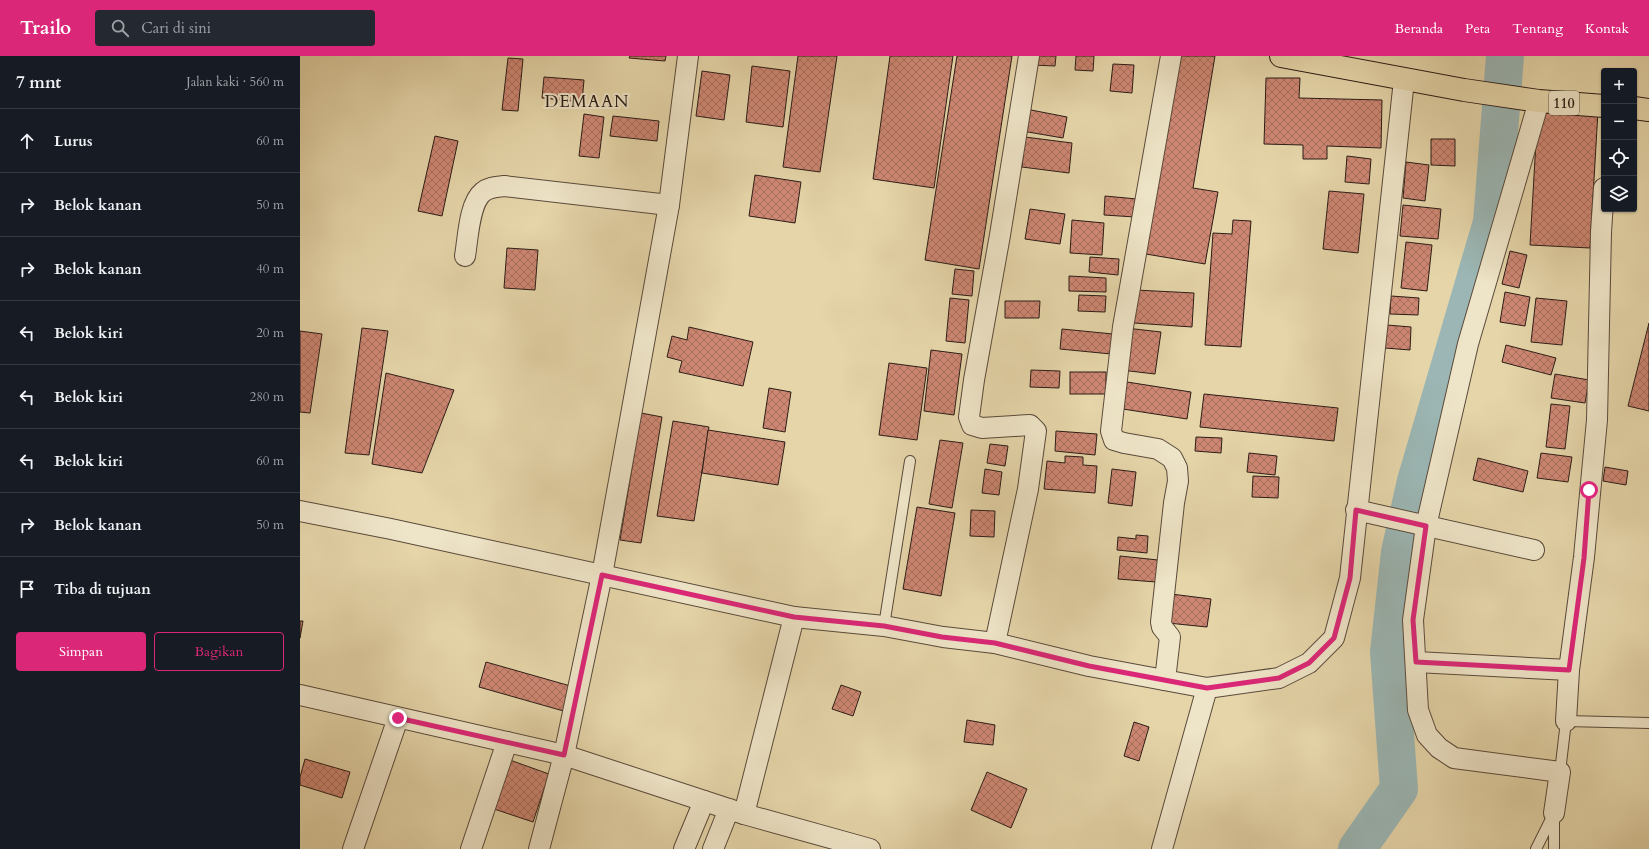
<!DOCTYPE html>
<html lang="id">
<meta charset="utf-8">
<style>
:root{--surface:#171b24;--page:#242831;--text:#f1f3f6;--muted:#9ea1a6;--line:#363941;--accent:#db2777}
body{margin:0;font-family:Cardo,serif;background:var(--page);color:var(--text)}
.controls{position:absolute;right:12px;top:12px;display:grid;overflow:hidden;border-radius:4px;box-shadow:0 1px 3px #0004}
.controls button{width:36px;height:36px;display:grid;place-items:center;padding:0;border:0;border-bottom:1px solid var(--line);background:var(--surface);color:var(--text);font:20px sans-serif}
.stop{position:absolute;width:12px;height:12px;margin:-9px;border:3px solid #db2777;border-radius:50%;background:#fff}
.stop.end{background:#db2777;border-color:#fff;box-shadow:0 1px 4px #0008}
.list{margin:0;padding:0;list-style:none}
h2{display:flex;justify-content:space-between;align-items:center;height:52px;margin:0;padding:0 16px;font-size:17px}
h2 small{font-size:13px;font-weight:400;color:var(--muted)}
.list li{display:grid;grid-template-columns:26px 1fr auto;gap:12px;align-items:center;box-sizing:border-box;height:64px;padding:0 16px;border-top:1px solid var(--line)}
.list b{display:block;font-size:15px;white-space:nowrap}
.list em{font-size:13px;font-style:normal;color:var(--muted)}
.actions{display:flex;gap:8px;padding:12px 16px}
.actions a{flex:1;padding:9px 0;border:1px solid var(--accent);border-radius:4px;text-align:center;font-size:14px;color:var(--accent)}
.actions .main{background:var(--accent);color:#fff}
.icon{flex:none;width:22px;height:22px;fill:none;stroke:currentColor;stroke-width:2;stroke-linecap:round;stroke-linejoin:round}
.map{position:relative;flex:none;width:1349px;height:793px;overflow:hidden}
header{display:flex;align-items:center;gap:24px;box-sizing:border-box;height:56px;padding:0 20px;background:var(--accent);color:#fff}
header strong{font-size:19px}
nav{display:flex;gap:22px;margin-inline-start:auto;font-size:14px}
.search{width:280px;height:36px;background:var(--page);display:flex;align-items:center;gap:10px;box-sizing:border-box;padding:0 14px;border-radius:4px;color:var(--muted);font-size:15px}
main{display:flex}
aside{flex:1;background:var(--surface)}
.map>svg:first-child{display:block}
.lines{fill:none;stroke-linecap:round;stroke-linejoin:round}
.river{stroke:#9bb6b4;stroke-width:38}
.building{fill:url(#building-cross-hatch);stroke:#2b1c16}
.lane-casing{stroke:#5a4a3b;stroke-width:12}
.street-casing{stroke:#5a4a3b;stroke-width:22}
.primary-casing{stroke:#2b1c16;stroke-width:24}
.lane{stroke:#eee4c7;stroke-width:10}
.street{stroke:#eee4c7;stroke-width:20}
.primary{stroke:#e5d5a9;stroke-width:22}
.route{stroke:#db2777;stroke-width:5}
.labels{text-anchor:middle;stroke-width:4;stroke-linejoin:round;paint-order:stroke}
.shield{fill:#eee4c7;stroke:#66584b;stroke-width:1}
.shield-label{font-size:14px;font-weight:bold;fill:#2b1c16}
.quarter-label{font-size:17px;letter-spacing:1px;fill:#2b1c16;stroke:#eee4c7}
</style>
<header>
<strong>Trailo</strong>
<div class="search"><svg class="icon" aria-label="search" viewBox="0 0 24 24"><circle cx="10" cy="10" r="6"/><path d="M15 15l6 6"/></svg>Cari di sini</div>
<nav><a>Beranda</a><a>Peta</a><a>Tentang</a><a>Kontak</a></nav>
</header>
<main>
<aside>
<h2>7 mnt<small>Jalan kaki · 560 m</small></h2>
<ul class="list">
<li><svg class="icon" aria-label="ahead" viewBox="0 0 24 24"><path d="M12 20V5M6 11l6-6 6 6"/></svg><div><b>Lurus</b></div><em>60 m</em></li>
<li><svg class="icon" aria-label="right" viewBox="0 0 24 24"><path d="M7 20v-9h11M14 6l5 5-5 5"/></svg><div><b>Belok kanan</b></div><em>50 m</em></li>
<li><svg class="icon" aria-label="right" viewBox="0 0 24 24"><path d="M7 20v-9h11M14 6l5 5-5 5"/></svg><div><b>Belok kanan</b></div><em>40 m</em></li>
<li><svg class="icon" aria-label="left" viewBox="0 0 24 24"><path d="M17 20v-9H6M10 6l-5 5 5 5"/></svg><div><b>Belok kiri</b></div><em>20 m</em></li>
<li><svg class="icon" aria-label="left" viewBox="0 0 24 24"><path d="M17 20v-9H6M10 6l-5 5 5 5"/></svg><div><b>Belok kiri</b></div><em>280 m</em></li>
<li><svg class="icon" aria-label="left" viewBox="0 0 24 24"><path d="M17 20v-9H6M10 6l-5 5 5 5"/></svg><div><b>Belok kiri</b></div><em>60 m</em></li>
<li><svg class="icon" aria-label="right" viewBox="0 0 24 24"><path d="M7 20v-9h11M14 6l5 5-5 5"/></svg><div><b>Belok kanan</b></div><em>50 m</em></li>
<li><svg class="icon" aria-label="arrive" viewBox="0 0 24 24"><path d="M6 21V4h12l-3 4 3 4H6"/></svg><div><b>Tiba di tujuan</b></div></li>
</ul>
<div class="actions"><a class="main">Simpan</a><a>Bagikan</a></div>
</aside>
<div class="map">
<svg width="1349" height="793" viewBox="0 0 1349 793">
<defs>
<pattern id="building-cross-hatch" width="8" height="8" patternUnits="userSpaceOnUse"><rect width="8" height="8" fill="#ce8773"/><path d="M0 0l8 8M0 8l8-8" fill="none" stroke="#a76e5d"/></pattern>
</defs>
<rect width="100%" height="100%" fill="#e5d5a9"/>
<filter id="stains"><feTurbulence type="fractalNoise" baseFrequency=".005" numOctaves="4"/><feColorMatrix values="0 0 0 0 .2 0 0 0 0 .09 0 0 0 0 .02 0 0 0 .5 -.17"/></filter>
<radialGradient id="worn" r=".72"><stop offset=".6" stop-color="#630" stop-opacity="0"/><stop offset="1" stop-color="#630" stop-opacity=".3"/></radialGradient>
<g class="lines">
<!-- river -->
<polyline class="river" points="1057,793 1099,733 1089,596 1100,496 1116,425 1192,166 1205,0"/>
</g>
<!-- building -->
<g class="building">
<polygon points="330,0 366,0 365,5 329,2"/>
<polygon points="498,0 537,0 520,116 483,111"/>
<polygon points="590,0 653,0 634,132 573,123"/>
<polygon points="657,0 712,0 679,213 625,204"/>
<polygon points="732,0 756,0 755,10 732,9"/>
<polygon points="776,0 794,0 793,15 775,14"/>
<polygon points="874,0 915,0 893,132 918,136 905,208 840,197"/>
<polygon points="208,2 223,3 218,55 202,54"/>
<polygon points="813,8 834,9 832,37 810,35"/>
<polygon points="452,10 490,15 483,71 446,66"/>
<polygon points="402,15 430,19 424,64 396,60"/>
<polygon points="244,21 284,24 282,46 242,42"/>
<polygon points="966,22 1000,22 999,42 1082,44 1081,92 1027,90 1027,103 1003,103 1003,89 964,88"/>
<polygon points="1238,51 1298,55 1290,192 1230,189"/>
<polygon points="726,53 767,61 763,82 722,75"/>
<polygon points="284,58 304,61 299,102 279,100"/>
<polygon points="313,60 359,65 357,85 310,80"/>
<polygon points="135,80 158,85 142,160 118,155"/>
<polygon points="725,81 772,87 769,117 722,111"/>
<polygon points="1131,83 1155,83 1155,110 1131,109"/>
<polygon points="1047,100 1071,103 1069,128 1045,126"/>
<polygon points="1106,106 1129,109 1125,145 1103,142"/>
<polygon points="455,119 501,126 495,167 449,160"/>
<polygon points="1029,135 1064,138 1058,197 1023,193"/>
<polygon points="805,140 837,143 835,161 804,159"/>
<polygon points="1103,149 1141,153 1138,183 1100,180"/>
<polygon points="730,153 765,158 760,188 725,183"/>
<polygon points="772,164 804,167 802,199 770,197"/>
<polygon points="933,164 951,165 941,291 905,289 913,177 932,178"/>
<polygon points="1106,186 1132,189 1127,235 1101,232"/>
<polygon points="207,192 238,194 235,234 204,232"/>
<polygon points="1210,195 1227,199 1219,232 1202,228"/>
<polygon points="790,201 819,203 818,219 789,216"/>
<polygon points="655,213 674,215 672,240 652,238"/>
<polygon points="769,220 806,222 806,236 769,235"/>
<polygon points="836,234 894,237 892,271 834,267"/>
<polygon points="1205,236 1230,241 1225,270 1200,266"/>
<polygon points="779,239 806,240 805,256 778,255"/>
<polygon points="1091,240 1119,242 1118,259 1090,258"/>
<polygon points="650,242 669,244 665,287 646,285"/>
<polygon points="1236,242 1267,245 1262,289 1231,286"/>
<polygon points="705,245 740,245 739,262 705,262"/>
<polygon points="1349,267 1349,355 1328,350"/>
<polygon points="1087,269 1111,271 1110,294 1085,292"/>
<polygon points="389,271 453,286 443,330 379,316 382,305 367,301 372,280 387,284"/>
<polygon points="62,272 88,275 69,399 45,397"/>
<polygon points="826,272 861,276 855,318 821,314"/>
<polygon points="762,273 813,278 811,298 760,293"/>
<polygon points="0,275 22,278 10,357 0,356"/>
<polygon points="1206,289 1256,302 1251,319 1202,306"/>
<polygon points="631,294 662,298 654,359 624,355"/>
<polygon points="589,307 627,312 617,384 579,379"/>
<polygon points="731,314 760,315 759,332 730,331"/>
<rect x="770" y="316" width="36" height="22"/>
<polygon points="86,317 154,334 122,417 72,408"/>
<polygon points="1255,318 1289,324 1285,347 1251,342"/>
<polygon points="827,326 891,336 887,363 823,353"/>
<polygon points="469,332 491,336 485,376 463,372"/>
<polygon points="904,338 1038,352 1034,385 900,371"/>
<polygon points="1251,348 1270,350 1265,393 1246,391"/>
<polygon points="341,357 362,361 341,487 320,484"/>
<polygon points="373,365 409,371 394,465 357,460"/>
<polygon points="408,374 485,386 478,429 402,417"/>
<polygon points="756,375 797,378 795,399 755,395"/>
<polygon points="896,381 922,382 921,397 895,395"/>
<polygon points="640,384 663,387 652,452 629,448"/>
<polygon points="690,388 708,390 705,410 687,407"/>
<polygon points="949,397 977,400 975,419 947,416"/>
<polygon points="1241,397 1272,401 1268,426 1237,422"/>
<polygon points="765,400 783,401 783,409 797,410 795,437 744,433 747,405 765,407"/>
<polygon points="1178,402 1228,415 1223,436 1173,424"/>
<polygon points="1305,411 1328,415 1326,429 1303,425"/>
<polygon points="685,413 702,416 699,439 682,437"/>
<polygon points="812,413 836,416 832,450 808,447"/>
<polygon points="953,420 979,421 978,442 952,441"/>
<polygon points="617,451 655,457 641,540 603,533"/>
<polygon points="671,454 695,455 694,481 670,480"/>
<polygon points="836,479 848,480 847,497 817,494 818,481 836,483"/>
<polygon points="820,500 858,504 856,526 818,523"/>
<polygon points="871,538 911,543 907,571 868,567"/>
<polygon points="0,565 3,565 0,582"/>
<polygon points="186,606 274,631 267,656 179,631"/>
<polygon points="541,629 561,636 553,660 532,653"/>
<polygon points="667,664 695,669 693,689 664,686"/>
<polygon points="834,666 849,671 839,705 824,700"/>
<polygon points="5,703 50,716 42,742 0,729 0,721"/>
<polygon points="207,703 249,718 233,766 191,752"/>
<polygon points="687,716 727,733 711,772 671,754"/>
</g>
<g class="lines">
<defs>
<g id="lane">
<polyline points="584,570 610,405"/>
<polyline points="1260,716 1266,665 1349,667"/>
<polyline points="1236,793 1254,757"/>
<polyline points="1254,793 1254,761"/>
</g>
<g id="street">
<polyline points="1239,45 1168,288 1126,470 1113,564 1118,654 1127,679 1139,692 1154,702 1260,716 1254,757"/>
<path d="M165,200c3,-17 4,-53 18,-64 6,-5 14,-5 21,-6l165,19"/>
<polyline points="1056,454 1234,494"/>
<polyline points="0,455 91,473 494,561 584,570 643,581 695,587 789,610 907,632 979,622 1009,607 1034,582 1050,522 1104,24"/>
<polyline points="695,587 728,433 736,375 730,369 682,372 672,369 669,361 674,324 700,179 729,0"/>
<polyline points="1116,606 1269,614 1284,501 1297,364 1301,176 1304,132"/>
<polyline points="865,624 870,581 862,571 861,566 874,447 878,425 877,412 872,402 858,393 824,387 814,384 811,375 823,271 871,0"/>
<polyline points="0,639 264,699 444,758 570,793"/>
<polyline points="1266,665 1269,614"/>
<polyline points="444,758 494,561"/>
<polyline points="53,793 98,662"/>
<polyline points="171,793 207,686"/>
<polyline points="239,793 264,699 302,519 369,149 388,0"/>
<polyline points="384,793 404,745"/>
<polyline points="413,793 429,753"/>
<polyline points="862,793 907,632"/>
</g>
<g id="primary">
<polyline points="981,0 1164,34 1239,45 1304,50"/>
<polyline points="1334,52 1349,54"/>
</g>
</defs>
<!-- lane casing -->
<use href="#lane" class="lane-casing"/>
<!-- street casing -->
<use href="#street" class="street-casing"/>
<!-- primary casing -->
<use href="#primary" class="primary-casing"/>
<!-- lane -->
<use href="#lane" class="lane"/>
<!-- street -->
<use href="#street" class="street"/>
<!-- primary -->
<use href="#primary" class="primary"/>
</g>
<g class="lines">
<!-- route -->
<polyline class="route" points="98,662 264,699 302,519 494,561 584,570 642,581 695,587 789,610 907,632 979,622 1009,607 1034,582 1050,522 1056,454 1126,470 1113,564 1116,606 1269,614 1284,502 1289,434"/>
</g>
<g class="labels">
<!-- shield labels -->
<rect class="shield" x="1249" y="35" width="30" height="24" rx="3"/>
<g class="shield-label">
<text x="1264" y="52">110</text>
</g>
<!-- quarter labels -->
<g class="quarter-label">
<text x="287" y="51">DEMAAN</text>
</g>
</g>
<rect width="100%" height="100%" filter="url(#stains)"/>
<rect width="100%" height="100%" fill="url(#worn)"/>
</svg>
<div class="controls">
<button>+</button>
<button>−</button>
<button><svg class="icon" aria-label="locate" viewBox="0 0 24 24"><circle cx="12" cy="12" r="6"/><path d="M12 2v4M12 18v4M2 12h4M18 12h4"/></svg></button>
<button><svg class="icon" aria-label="layers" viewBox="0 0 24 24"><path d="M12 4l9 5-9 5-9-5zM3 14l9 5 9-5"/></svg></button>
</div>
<div class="stop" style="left:1289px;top:434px"></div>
<div class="stop end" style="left:98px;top:662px"></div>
</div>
</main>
